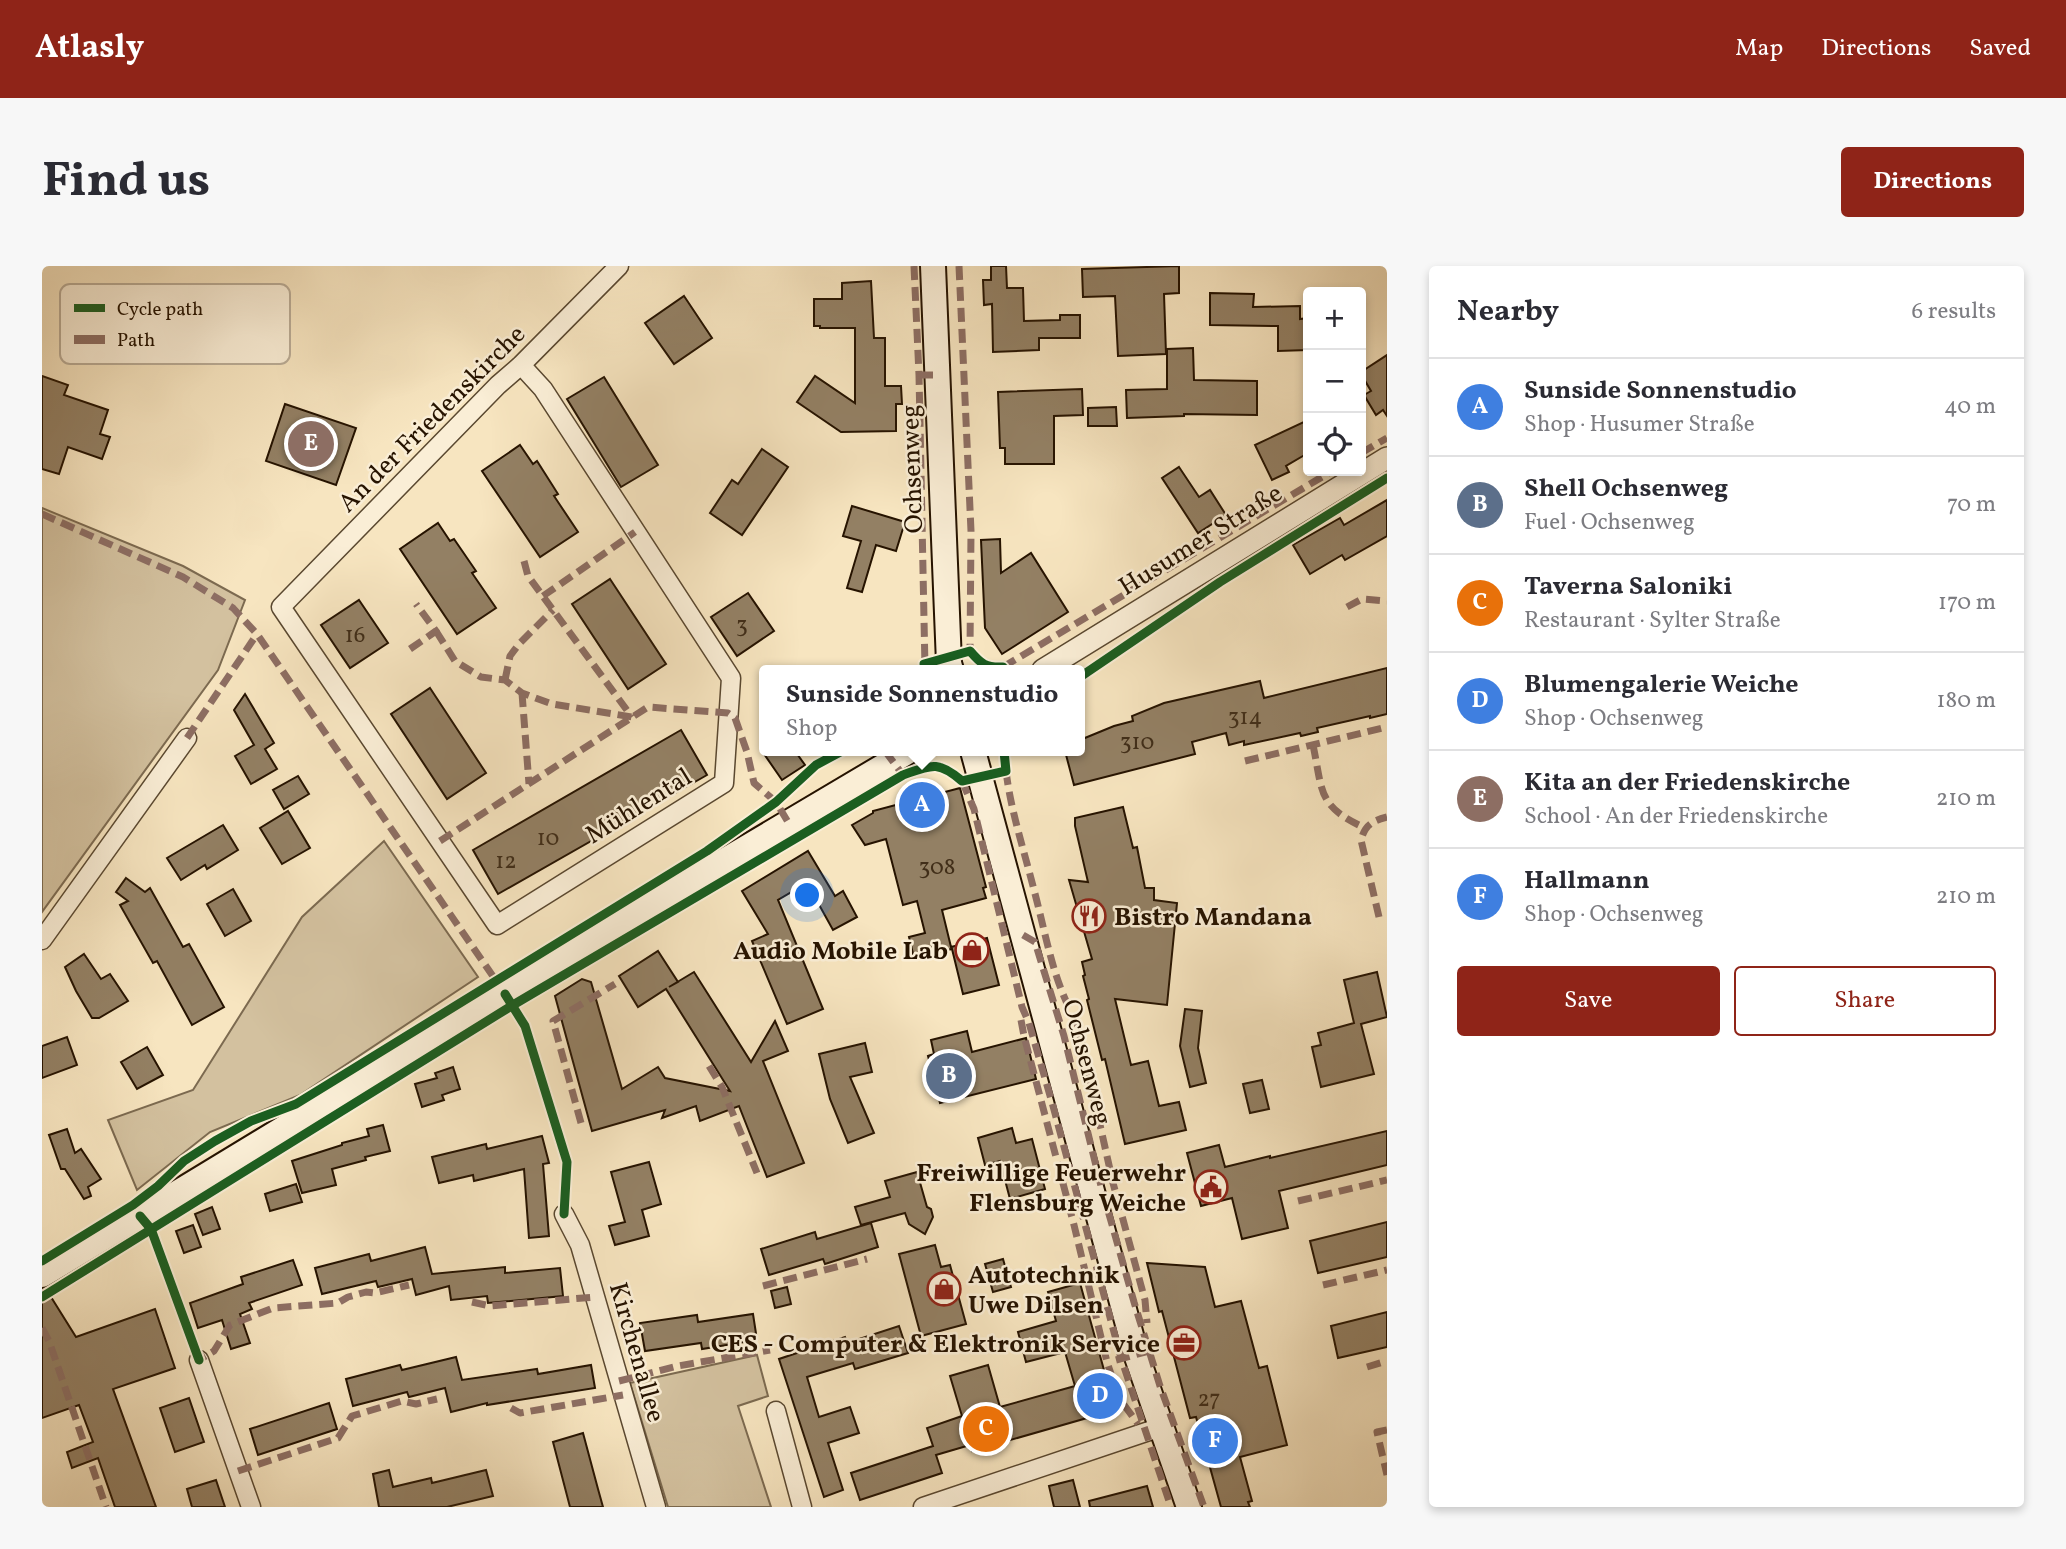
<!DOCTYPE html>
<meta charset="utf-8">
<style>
:root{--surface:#fff;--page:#f7f7f7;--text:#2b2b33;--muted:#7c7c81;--line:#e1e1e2;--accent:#8f2418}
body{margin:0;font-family:Vollkorn,serif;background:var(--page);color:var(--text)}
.controls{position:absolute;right:21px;top:21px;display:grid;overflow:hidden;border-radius:7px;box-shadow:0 4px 10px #0003}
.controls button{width:63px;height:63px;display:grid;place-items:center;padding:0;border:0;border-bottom:2px solid var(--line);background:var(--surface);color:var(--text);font:35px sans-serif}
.you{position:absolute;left:766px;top:630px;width:24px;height:24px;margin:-18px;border:5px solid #fff;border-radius:50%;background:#1a73e8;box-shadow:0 0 0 10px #1a73e833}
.badge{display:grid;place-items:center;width:46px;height:46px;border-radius:50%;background:var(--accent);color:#fff;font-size:23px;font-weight:700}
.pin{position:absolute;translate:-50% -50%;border:4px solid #fff;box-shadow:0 2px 7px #0006}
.popup{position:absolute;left:717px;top:399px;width:326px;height:91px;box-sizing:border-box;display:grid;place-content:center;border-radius:7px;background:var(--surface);filter:drop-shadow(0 2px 5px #0005);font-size:23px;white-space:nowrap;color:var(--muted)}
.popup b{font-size:26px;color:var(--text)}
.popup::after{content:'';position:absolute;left:50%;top:100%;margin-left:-14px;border:14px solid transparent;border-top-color:var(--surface)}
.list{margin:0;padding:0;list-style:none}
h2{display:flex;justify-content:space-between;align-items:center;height:91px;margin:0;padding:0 28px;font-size:30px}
h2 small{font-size:23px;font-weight:400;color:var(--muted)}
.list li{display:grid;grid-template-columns:46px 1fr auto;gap:21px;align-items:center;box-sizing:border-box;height:98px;padding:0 28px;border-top:2px solid var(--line)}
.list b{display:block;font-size:26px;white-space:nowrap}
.list p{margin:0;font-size:23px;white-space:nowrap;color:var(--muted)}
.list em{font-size:23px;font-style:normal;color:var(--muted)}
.actions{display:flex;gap:14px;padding:21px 28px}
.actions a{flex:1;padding:16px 0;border:2px solid var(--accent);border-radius:7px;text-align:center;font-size:24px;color:var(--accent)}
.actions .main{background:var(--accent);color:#fff}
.icon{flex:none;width:38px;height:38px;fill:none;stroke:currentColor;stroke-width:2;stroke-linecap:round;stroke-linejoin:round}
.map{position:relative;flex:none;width:1345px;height:1241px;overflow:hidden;border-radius:7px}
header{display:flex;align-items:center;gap:42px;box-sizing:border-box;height:98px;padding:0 35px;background:var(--accent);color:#fff}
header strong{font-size:33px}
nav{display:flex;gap:38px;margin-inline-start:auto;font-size:24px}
.intro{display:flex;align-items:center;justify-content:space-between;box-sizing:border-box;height:168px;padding:0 42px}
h1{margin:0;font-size:49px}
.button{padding:18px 32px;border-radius:7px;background:var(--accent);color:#fff;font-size:24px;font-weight:700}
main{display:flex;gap:42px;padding:0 42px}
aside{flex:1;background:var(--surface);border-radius:7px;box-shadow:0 4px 10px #0003}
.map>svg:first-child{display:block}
.green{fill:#d3c19f;stroke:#7c6a50;stroke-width:2}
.building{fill:#938064;stroke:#261300;stroke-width:2}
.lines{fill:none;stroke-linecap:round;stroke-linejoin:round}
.minor-casing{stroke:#5a4830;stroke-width:21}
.tertiary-casing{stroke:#5a4830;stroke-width:24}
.secondary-casing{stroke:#261300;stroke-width:28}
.minor{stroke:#faeed6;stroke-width:18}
.tertiary{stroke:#faeed6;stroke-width:21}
.secondary{stroke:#faeed6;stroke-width:24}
.quiet{stroke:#8d6e63;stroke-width:7;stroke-dasharray:14 7;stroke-linecap:butt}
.cycleway-casing{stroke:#faeed6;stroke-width:13}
.cycleway{stroke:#1b5e20;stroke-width:9}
.labels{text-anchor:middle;stroke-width:5;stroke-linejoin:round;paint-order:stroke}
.number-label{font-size:23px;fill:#412e19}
.street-label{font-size:26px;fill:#261300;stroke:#faeed6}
.poi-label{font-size:26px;font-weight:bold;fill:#261300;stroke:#faeed6;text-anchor:end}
.key{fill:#faeed6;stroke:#baac96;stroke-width:2}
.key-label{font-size:19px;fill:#261300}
</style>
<header>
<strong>Atlasly</strong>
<nav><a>Map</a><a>Directions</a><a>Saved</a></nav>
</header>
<div class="intro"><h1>Find us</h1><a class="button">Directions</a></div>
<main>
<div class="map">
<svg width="1345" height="1241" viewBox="0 0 1345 1241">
<rect width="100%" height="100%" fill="#f7e5c0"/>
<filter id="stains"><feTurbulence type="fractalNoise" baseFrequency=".00286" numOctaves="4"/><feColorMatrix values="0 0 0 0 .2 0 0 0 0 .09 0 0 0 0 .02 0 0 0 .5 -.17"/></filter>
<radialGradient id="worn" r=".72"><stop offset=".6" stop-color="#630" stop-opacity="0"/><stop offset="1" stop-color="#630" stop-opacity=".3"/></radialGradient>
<!-- green -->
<g class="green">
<polygon points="0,242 141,300 203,334 176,404 0,646"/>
<polygon points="342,575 436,711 258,829 168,866 95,924 66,854 151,824 260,651"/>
<polygon points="715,1089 726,1130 696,1140 729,1241 626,1241 588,1117"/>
</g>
<!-- building -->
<g class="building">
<polygon points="949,0 964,0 965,22 981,22 982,55 1018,54 1018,49 1038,49 1038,72 997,72 997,84 951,86 950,38 942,39 941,14 949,14"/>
<polygon points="1137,0 1137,27 1122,28 1124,88 1076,90 1073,30 1041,31 1040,3"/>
<polygon points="829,15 832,72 843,72 843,120 859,120 860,138 854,138 854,165 799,166 755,136 773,110 813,137 813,62 778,62 778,60 772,60 772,33 800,33 800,17"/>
<polygon points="1168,27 1212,28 1211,41 1258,40 1258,53 1266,52 1266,84 1236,85 1236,60 1168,59"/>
<polygon points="642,30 670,72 632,98 603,57"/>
<polygon points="1151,82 1152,114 1215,115 1215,149 1142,148 1142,150 1085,152 1084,124 1125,123 1125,83"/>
<polygon points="1345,89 1345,150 1341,144 1334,149 1322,129 1329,125 1319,108 1319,106"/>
<polygon points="0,110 26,119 22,129 66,144 58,168 68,171 60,193 26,181 17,208 0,203"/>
<polygon points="562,111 616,199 579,221 525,133"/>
<polygon points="1040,123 1041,149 1012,150 1012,198 963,198 963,182 958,182 956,126"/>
<polygon points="243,138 314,162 294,219 224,195"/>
<polygon points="1074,141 1075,160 1046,160 1046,142"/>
<polygon points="1266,154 1266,187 1244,200 1247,206 1230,214 1213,179"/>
<polygon points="478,179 491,198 495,195 516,228 512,230 536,266 498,291 440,205"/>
<polygon points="720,183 746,201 700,269 668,247 690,214 696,218"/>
<polygon points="1137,201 1157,231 1168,224 1184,249 1156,267 1120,212"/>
<polygon points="1345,234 1345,270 1303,294 1300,289 1268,308 1251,279 1298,252 1302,259"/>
<polygon points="810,240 863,256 854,285 834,279 820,326 805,322 819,275 801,270"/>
<polygon points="396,257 408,275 412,273 434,305 430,307 454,342 415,368 358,283"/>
<polygon points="958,273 959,307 989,287 1026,346 960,388 943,362 939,274"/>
<polygon points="568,313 624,398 586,423 530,338"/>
<polygon points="706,327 732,365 695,390 669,351"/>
<polygon points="317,334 346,377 308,402 279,359"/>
<polygon points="1345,402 1345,448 1328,452 1328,450 1275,462 1276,466 1259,470 1258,467 1202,479 1202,475 1187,479 1184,467 1150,476 1153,488 1032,519 1023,485 1038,485 1038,474 1072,460 1091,455 1090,450 1122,437 1218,415 1222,432"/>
<polygon points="388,422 444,507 405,533 349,448"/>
<polygon points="203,428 232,477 223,483 235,503 209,518 193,490 212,479 192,444"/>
<polygon points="639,464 665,509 456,628 431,584"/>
<polygon points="720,485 753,485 763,499 740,514"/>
<polygon points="256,510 267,528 242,543 231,524"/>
<polygon points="918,522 944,621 941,622 944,632 900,644 909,681 945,672 957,719 921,728 910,683 872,692 867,671 883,667 875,635 861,639 844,573 823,579 810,559 831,547 831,545"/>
<polygon points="1081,541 1091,582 1095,581 1103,622 1112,622 1112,634 1135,637 1125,739 1073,733 1089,799 1106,795 1117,840 1137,836 1144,864 1083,878 1063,793 1060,794 1045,734 1047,733 1041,710 1043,709 1040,696 1050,693 1027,614 1046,616 1033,560 1033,552"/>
<polygon points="246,545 268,582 240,598 218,562"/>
<polygon points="181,559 196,584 165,603 163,599 139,614 125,592"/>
<polygon points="766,585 793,630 801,625 815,651 791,664 765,617 736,634 781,743 745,758 710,675 726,668 700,625"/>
<polygon points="84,612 103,626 108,622 141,681 147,678 182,741 150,759 115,695 111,697 78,639 86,635 74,626"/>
<polygon points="191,623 209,655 183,670 165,638"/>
<polygon points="616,685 636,716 627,721 652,706 709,796 733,755 746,785 721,795 762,897 725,911 697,840 658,855 654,840 620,852 623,844 550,865 513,730 540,713 549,716 580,823 616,801 623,812 688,825 624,723 596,741 577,710"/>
<polygon points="42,688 59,713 68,708 86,735 57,752 50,752 34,725 23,701"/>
<polygon points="1335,706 1345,751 1319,758 1332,808 1279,821 1270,781 1279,779 1276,767 1312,757 1302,714"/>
<polygon points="1143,743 1160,745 1156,782 1164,817 1148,821 1138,780"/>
<polygon points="925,765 930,786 984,772 994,813 898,837 886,790 892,788 889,774"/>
<polygon points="25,771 35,799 0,812 0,780"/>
<polygon points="823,777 830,806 808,811 832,867 806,877 788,833 777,788"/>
<polygon points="105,781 121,809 95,823 79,796"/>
<polygon points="411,801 418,823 400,829 402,834 380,841 373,818 395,812 393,807"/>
<polygon points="1220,814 1227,843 1208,847 1201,818"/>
<polygon points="341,859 348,885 323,891 324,894 290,903 294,919 260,927 250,895 300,879 300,877 327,870 325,863"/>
<polygon points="970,862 974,877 990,873 1003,923 968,933 958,895 943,899 936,872"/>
<polygon points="25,863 33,887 39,883 59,913 46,921 49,930 42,933 23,903 19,903 7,869"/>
<polygon points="1345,865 1345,899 1237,925 1246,962 1200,973 1190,932 1159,940 1145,887 1177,879 1183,901 1228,890 1228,892"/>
<polygon points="500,870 507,897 501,898 507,970 487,972 482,903 432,915 431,909 397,917 390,891 444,878 445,883"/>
<polygon points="607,896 619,938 600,944 607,970 573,979 567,960 583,956 569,906"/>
<polygon points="875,906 885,941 889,943 891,951 883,968 867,958 863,947 819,959 813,941 848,931 843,915"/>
<polygon points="254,918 260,936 228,945 223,928"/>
<polygon points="170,941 178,963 161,969 153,948"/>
<polygon points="1345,956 1345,991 1276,1007 1268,975"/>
<polygon points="829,957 836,981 783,998 781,993 727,1009 719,983 773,966 775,973"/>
<polygon points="151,959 159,981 142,987 134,965"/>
<polygon points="893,979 899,1001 908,999 924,1058 879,1070 857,988"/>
<polygon points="383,981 390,1008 463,1001 463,1007 518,1002 521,1030 446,1037 445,1030 409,1034 407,1020 374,1029 370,1013 336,1021 334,1015 280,1028 273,1002 327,988 329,995"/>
<polygon points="961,993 969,1021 951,1026 943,998"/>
<polygon points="251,994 260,1019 207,1037 210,1043 198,1048 208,1077 189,1083 180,1054 156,1062 148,1037 201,1018 199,1011"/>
<polygon points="1105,997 1163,1001 1173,1041 1199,1035 1217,1102 1225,1100 1245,1179 1198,1191 1210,1235 1206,1236 1208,1241 1179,1241 1154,1151 1148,1152 1120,1045 1117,1046"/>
<polygon points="1038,1017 1073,1144 930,1185 928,1179 894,1189 900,1207 818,1234 809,1207 891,1180 885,1162 920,1150 908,1110 946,1099 958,1141 1033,1120 1023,1086 984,1096 976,1066 1014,1055 1006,1026"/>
<polygon points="745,1021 749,1038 733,1042 729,1025"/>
<polygon points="4,1023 34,1071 113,1043 133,1102 71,1123 114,1241 73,1241 56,1192 30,1202 25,1186 51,1176 37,1139 0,1152 0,1024"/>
<polygon points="1345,1046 1345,1081 1296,1092 1289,1060"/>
<polygon points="711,1048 715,1074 660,1083 659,1077 603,1085 598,1057 655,1049 656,1056"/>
<polygon points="857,1060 866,1087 813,1103 811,1097 765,1111 777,1151 808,1141 817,1167 786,1177 801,1224 782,1231 737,1093 803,1071 805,1077"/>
<polygon points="414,1091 420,1114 495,1103 496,1108 549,1099 553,1122 445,1139 445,1137 409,1146 403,1122 367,1131 365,1126 311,1140 304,1113 358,1099 360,1104"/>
<polygon points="147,1132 162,1176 133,1186 118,1142"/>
<polygon points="287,1137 295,1163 216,1189 208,1163"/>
<polygon points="541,1167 556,1223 561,1241 528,1241 511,1176"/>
<polygon points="347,1204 351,1221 389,1212 390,1217 444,1204 451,1230 405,1241 337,1241 331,1208"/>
<polygon points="174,1214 183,1241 150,1241 145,1223"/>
<polygon points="1031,1214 1038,1241 1012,1241 1007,1220"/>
<polygon points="1105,1220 1111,1241 1048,1241 1047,1235"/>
</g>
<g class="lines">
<defs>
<g id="minor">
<polyline points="479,99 501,123 689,412 682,517 455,659 239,341 456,119 479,99 577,0"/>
<polyline points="0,674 145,472"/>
<polyline points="522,948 538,979 614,1241"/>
<polyline points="157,1094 209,1241"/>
<polyline points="734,1145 760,1241"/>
<polyline points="881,1241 1119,1161"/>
</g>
<polyline id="tertiary" points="1001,404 1345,192"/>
<g id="secondary">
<polyline points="891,0 907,397 909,404"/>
<polyline points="931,485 1094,1088 1147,1241"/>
<polyline points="0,1009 670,602 867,485"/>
</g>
</defs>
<!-- minor casing -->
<use href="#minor" class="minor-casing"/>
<!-- tertiary casing -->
<use href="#tertiary" class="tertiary-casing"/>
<!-- secondary casing -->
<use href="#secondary" class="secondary-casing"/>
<!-- minor -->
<use href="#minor" class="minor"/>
<!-- tertiary -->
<use href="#tertiary" class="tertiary"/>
<!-- secondary -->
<use href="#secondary" class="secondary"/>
<!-- quiet -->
<g class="quiet">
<polyline points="872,0 877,109 883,402"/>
<polyline points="917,0 929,265 928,385"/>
<polyline points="877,109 895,109"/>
<polyline points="1319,187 1345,172"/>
<polyline points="0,248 141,311 191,342 215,368 457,719"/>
<polyline points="482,295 486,310 590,451"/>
<polyline points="501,330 593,266"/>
<polyline points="1305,341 1320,333 1345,335"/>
<polyline points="394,365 413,395 439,411 463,414 480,427 510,438 590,451"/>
<polyline points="368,383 394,365 374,338"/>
<polyline points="961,401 1290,205"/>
<polyline points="463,414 468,390 477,378 511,344"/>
<polyline points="480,427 487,518"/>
<polyline points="145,472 215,368"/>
<path d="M1271,479c10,47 4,61 52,83"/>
<polyline points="843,485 861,509"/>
<polyline points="1203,495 1345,461"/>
<path d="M964,505c5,41 18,79 28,119 12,44 19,93 43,132l36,161 32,117 2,23"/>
<polyline points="920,515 932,543 980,741 987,757 1011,840 1079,1092 1129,1241"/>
<polyline points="398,575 606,441 686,447 693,452 705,486 712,517 734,536 746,556"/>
<path d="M1337,651l-18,-77c4,-15 11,-19 26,-23"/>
<polyline points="981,669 993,676 1022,770 1059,920 1092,1036 1118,1120 1162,1241"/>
<polyline points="979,754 982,770 1032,959 1065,1096 1077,1132 1096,1158"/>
<polyline points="667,800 680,821 715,907"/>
<polyline points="539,857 511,755 573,718"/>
<polyline points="1256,935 1345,914"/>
<polyline points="1281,1019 1345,1004"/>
<polyline points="721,1020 825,993"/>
<polyline points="430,1036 448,1040 553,1031"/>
<polyline points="0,1062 7,1075 64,1241"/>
<polyline points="155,1088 157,1094 172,1085 188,1059 231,1042 296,1037 306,1031 324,1026 333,1027 367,1019"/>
<polyline points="1074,1094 1107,1085"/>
<polyline points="1325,1101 1345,1095"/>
<polyline points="577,1115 636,1100 728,1084"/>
<polyline points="469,1142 478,1147 581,1129"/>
<polyline points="1345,1164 1335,1166 1345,1209"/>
<polyline points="196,1205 296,1172 310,1150 360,1135 374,1138 395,1133"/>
</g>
<defs>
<g id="cycleway">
<path d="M883,404l-1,-6 46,-13c11,13 16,17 33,16l2,3"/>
<polyline points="1038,411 1178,316 1345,212"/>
<polyline points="463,728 483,760 525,896 522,948"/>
<polyline points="98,950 109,963 157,1094"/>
<polyline points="0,995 91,939 116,920 142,895 173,875 209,855 254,838 665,585 734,536 774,499 800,485"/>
<path d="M0,1031l471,-292 390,-230c28,-10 35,-15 59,6l44,-10 -2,-20"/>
</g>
</defs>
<!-- cycleway casing -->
<use href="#cycleway" class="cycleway-casing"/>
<!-- cycleway -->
<use href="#cycleway" class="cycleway"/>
</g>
<!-- icons -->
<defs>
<symbol id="restaurant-ring" viewBox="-11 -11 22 22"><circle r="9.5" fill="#faeed6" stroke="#8f2418" stroke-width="1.5"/><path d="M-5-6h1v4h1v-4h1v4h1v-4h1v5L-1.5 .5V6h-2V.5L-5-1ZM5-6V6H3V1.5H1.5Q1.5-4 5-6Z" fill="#8f2418"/></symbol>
<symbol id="shop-ring" viewBox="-11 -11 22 22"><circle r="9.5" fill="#faeed6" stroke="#8f2418" stroke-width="1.5"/><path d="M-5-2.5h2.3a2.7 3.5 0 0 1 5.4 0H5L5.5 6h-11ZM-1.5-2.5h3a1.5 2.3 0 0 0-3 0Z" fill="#8f2418"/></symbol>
<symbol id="civic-ring" viewBox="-11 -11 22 22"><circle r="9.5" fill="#faeed6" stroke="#8f2418" stroke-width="1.5"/><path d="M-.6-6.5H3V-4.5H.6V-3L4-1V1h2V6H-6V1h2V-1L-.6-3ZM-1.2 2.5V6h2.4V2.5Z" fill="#8f2418"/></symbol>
<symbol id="office-ring" viewBox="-11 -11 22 22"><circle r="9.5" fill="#faeed6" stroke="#8f2418" stroke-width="1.5"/><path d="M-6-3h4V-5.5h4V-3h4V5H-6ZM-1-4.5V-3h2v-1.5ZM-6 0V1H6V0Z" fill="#8f2418"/></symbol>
</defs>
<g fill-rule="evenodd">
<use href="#restaurant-ring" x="1028" y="631" width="38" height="38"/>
<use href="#shop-ring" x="911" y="665" width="38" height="38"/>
<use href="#civic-ring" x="1150" y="902" width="38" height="38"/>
<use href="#shop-ring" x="883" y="1004" width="38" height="38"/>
<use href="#office-ring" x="1123" y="1058" width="38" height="38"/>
</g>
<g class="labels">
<!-- number labels -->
<g class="number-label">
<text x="700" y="366">3</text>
<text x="313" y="376">16</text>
<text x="1203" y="458">314</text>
<text x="1095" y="483">310</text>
<text x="506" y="579">10</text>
<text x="464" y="602">12</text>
<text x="895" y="608">308</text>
<text x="1167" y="1140">27</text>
</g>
<!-- street labels -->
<g class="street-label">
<text transform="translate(389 152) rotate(-45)" y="9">An der Friedenskirche</text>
<text transform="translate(869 203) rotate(-92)" y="9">Ochsenweg</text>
<text transform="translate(1158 273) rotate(-32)" y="9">Husumer Straße</text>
<text transform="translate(596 539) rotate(-32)" y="9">Mühlental</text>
<text transform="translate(1046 796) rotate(75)" y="9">Ochsenweg</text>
<text transform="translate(596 1086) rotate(74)" y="9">Kirchenallee</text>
</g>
<!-- poi labels -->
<g class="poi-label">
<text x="1072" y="659" text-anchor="start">Bistro Mandana</text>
<text x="906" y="693">Audio Mobile Lab</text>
<text x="1144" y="915">Freiwillige Feuerwehr<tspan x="1144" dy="30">Flensburg Weiche</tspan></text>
<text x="926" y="1017" text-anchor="start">Autotechnik<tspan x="926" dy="30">Uwe Dilsen</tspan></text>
<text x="1118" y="1086">CES - Computer &amp; Elektronik Service</text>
</g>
</g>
<!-- legend -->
<rect x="18" y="18" width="230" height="80" rx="10" class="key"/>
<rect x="32" y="38" width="31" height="8" fill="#1b5e20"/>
<rect x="32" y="69" width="31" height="9" fill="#8d6e63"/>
<g class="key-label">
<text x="75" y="49">Cycle path</text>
<text x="75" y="80">Path</text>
</g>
<rect width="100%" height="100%" filter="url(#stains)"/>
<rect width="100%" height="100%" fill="url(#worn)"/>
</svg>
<div class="controls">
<button>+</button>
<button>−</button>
<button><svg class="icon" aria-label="locate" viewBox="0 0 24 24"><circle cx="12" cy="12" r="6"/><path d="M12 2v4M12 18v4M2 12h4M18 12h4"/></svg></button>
</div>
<div class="you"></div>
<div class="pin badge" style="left:880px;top:539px;background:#3f7fe0">A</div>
<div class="popup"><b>Sunside Sonnenstudio</b>Shop</div>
<div class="pin badge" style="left:907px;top:810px;background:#5c6f8a">B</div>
<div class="pin badge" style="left:944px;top:1163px;background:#e8710a">C</div>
<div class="pin badge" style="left:1058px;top:1130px;background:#3f7fe0">D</div>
<div class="pin badge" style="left:269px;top:178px;background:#8d6e63">E</div>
<div class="pin badge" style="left:1173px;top:1175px;background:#3f7fe0">F</div>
</div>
<aside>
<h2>Nearby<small>6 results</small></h2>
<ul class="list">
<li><span class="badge" style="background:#3f7fe0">A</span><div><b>Sunside Sonnenstudio</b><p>Shop · Husumer Straße</p></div><em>40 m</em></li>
<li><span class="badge" style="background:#5c6f8a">B</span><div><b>Shell Ochsenweg</b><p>Fuel · Ochsenweg</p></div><em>70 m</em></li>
<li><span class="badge" style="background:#e8710a">C</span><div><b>Taverna Saloniki</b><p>Restaurant · Sylter Straße</p></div><em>170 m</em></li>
<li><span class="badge" style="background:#3f7fe0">D</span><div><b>Blumengalerie Weiche</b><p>Shop · Ochsenweg</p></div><em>180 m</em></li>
<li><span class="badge" style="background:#8d6e63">E</span><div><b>Kita an der Friedenskirche</b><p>School · An der Friedenskirche</p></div><em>210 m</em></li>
<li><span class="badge" style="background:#3f7fe0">F</span><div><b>Hallmann</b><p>Shop · Ochsenweg</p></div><em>210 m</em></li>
</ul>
<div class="actions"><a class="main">Save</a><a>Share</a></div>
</aside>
</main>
